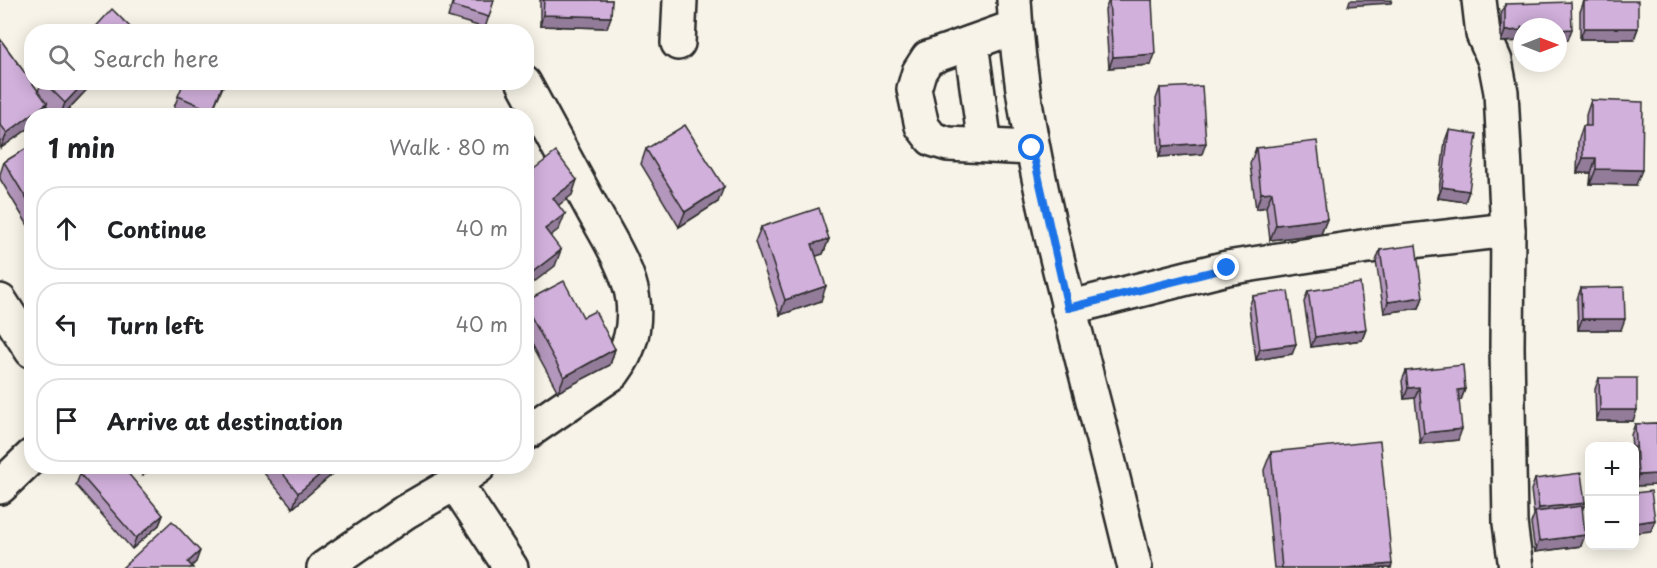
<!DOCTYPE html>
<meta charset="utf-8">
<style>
:root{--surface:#fff;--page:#f6f6f6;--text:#202124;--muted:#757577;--line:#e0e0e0}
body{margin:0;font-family:"Playpen Sans",sans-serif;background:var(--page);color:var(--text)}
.controls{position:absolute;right:18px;bottom:18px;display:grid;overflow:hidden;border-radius:12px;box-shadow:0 3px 15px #0003}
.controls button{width:54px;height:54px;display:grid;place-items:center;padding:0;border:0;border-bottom:2px solid var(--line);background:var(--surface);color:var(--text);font:30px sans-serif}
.compass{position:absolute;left:1513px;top:18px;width:54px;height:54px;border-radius:50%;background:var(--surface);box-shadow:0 3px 15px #0003;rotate:90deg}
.stop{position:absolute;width:18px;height:18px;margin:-14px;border:4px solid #1a73e8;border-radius:50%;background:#fff}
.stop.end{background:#1a73e8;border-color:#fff;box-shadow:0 2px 6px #0008}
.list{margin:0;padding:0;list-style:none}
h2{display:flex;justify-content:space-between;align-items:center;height:78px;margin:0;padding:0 24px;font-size:26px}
h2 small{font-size:20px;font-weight:400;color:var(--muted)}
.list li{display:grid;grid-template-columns:39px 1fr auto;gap:18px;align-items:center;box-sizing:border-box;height:84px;margin:0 12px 12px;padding:0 12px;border:2px solid var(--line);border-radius:24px}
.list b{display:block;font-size:22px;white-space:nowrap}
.list em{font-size:20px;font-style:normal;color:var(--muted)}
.icon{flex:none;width:33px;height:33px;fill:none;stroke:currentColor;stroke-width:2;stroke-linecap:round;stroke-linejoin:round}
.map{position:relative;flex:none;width:1657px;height:568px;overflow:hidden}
.search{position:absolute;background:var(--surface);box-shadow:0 3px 15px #0003;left:24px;top:24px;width:510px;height:66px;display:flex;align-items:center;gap:15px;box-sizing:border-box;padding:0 21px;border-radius:24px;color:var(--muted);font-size:22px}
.panel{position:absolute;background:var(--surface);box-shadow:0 3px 15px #0003;left:24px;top:108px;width:510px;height:366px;border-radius:24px}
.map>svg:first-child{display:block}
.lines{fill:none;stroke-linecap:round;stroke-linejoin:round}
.minor-casing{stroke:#2b2b2b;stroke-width:38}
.minor{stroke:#f7f3e8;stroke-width:33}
.wall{fill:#b497bc;stroke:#2b2b2b;stroke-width:1.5}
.shaded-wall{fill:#927b99;stroke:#2b2b2b;stroke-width:1.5}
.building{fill:#d1b0db;stroke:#2b2b2b;stroke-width:1.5}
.route{stroke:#1a73e8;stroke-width:8}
</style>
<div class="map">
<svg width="1657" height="568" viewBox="0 0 1657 568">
<rect width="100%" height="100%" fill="#f7f3e8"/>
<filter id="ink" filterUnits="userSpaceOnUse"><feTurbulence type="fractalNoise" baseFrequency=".0167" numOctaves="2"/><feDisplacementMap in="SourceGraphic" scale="12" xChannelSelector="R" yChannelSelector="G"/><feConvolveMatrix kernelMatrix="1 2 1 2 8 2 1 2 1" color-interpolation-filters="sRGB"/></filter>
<g filter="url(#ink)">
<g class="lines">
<defs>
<g id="minor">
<path d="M1014,0c4,80 20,159 38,237 26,111 57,220 83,331"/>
<polyline points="1479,0 1483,34 1495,61 1501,92 1508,230 1507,347 1510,523 1516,568"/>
<polyline points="1015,27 928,58 919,72 914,89 922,126 932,139 948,144 1032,148"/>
<polyline points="678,43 680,0"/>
<polyline points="971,43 985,145"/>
<path d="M524,83c23,43 47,86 70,129 14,25 36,60 39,88 3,28 -3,50 -20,73l-87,60"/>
<polyline points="0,301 32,351"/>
<polyline points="1068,308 1227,268 1368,246 1508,230"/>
<polyline points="455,483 511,568"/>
<polyline points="0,487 32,456"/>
<polyline points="324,568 405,512 455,483 479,466"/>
</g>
</defs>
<!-- minor casing -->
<use href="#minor" class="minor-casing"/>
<!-- minor -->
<use href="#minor" class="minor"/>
</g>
<!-- wall -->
<g class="wall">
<polygon points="453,0 494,0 485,28 448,17"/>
<polygon points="540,0 612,0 607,28 540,26"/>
<polygon points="1109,0 1152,0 1151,65 1109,68 1105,10"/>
<polygon points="1584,1 1638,28 1634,39 1580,39 1580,12"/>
<polygon points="1505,4 1568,40 1522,27 1522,41 1501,42 1501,15"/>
<polygon points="0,39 38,91 42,82 94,82 62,116 56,116 46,105 42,116 32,116 32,126 1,148 0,146"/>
<polygon points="184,82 225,82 210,116 194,116 174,107"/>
<polygon points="1160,88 1202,154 1159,157 1156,99"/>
<polygon points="1591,100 1636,185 1590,184 1591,173 1577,173 1578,141 1583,126 1586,126 1586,115"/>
<polygon points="1449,130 1469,191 1465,202 1438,198 1445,141"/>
<polygon points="32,145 32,232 0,179 0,174 4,162"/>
<polygon points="1256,148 1327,219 1321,234 1270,240 1266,207 1256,209 1250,164"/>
<polygon points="646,149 718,202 679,227 641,164"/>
<polygon points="761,227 829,239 823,254 816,256 821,301 780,315 755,242"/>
<polygon points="1380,250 1423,297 1419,308 1384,313 1376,261"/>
<polygon points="1581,288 1621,330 1578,330 1577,299"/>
<polygon points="1308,291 1366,329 1362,340 1311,347 1304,302"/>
<polygon points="1253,296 1296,344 1292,354 1256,360 1249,307"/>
<polygon points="526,301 583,317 615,349 610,365 558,392 526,333"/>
<polygon points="1406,371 1465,389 1461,400 1459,400 1458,440 1420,444 1415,398 1404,399 1402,381"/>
<polygon points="1599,378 1633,421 1596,421 1595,389"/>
<polygon points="1657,423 1657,485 1635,486 1635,447 1632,447 1631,435 1635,424"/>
<polygon points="1271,452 1392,564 1391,568 1274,568 1264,470"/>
<polygon points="137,466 153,466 143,475"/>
<polygon points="266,466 342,466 293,508 263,472"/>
<polygon points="80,474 163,515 159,525 132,549 76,485"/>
<polygon points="1535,479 1585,503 1582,510 1581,546 1535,552 1531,523 1534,515 1531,490"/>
</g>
<!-- shaded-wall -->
<g class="shaded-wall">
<polygon points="1350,0 1392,0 1391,3 1348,6"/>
<polygon points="543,15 611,17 607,28 540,26"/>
<polygon points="1584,28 1638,28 1634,39 1580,39"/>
<polygon points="1572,29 1568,40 1558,41 1558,30"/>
<polygon points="1522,30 1522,41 1501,42 1505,31"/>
<polygon points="1155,54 1151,65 1109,68 1113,57"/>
<polygon points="85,82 94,82 62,116 60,116 65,103"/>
<polygon points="47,103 42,116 32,116 32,126 1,148 7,133"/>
<polygon points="1206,143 1202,154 1159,157 1163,146"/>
<polygon points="1583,158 1596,158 1591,173 1577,173"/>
<polygon points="1596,169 1642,170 1636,185 1590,184"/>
<polygon points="577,180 572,195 547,214 553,198"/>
<polygon points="724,187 718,202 679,227 685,212"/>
<polygon points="1442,187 1469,191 1465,202 1438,198"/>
<polygon points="1272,192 1266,207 1256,209 1261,193"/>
<polygon points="565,214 559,229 540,244 545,229"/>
<polygon points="1327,219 1321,234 1270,240 1276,225"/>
<polygon points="829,239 823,254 807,259 812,244"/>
<polygon points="561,250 555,266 526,288 526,277"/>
<polygon points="826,286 821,301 780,315 785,300"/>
<polygon points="1423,297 1419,308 1384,313 1388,302"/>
<polygon points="1582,319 1625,319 1621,330 1578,330"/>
<polygon points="1366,329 1362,340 1311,347 1315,337"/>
<polygon points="1296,344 1292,354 1256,360 1260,349"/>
<polygon points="615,349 610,365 558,392 564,377"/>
<polygon points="1419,387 1415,398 1404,399 1408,388"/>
<polygon points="1465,389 1461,400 1454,400 1458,390"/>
<polygon points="1600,410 1637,410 1633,421 1596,421"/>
<polygon points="1462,429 1458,440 1420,444 1424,433"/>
<polygon points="146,466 153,466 143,475"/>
<polygon points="330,466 342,466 293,508 298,493"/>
<polygon points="1657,474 1657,485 1635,486 1638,475"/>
<polygon points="1585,503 1581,514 1536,517 1539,508"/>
<polygon points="163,515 159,525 132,549 136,538"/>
<polygon points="1655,520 1651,531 1635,533 1635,523"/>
<polygon points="1585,535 1581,546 1535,552 1539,541"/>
<polygon points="200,551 196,562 190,568 188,562"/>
<polygon points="1392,564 1391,568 1346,568"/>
</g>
<!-- building -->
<g class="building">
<polygon points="454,0 494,0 489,17 452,6"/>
<polygon points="544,0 612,0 611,17 543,15"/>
<polygon points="1109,0 1152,0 1155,54 1113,57"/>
<rect x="1584" y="1" width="54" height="27"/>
<polygon points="1571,2 1572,29 1558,30 1558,27 1522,27 1522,30 1505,31 1505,4"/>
<polygon points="112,9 135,32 91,32"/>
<polygon points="0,39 47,103 7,133 0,124"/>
<polygon points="44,82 85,82 65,103"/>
<polygon points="184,82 224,82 212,111 178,96"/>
<polygon points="1202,86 1206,143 1163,146 1160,88"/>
<polygon points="1591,100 1643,102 1642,170 1596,169 1596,158 1583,158 1583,126 1591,126"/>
<polygon points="685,125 724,187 685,212 646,149"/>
<polygon points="1449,130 1477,134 1469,191 1442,187"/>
<polygon points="1317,141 1327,219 1276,225 1272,192 1261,193 1256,148"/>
<polygon points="32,145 32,208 4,162"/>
<polygon points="556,152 577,180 553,198 565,214 545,229 561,250 526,277 526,175"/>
<polygon points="819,208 829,239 812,244 826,286 785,300 761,227"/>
<polygon points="1416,245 1423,297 1388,302 1380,250"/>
<polygon points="564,281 583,317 595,311 615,349 564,377 526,307 526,301"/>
<polygon points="1360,283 1366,329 1315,337 1308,291"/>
<polygon points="1624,287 1625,319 1582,319 1581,288"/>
<polygon points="1288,291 1296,344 1260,349 1253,296"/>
<polygon points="1463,365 1465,389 1458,390 1462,429 1424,433 1419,387 1408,388 1406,371"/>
<polygon points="1599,378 1637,378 1637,410 1600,410"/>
<polygon points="1657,423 1657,474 1638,475 1635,424"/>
<polygon points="1380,441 1392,564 1346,568 1282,568 1271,452"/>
<polygon points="89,466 122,466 163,515 136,538 80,474"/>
<polygon points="277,466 330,466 298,493"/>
<polygon points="1581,473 1585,503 1539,508 1535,479"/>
<polygon points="1651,491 1655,520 1635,523 1635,493"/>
<polygon points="1582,506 1585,535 1539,541 1535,512"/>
<polygon points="172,521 200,551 188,562 193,568 122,568"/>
</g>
</g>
<g class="lines" filter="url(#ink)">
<!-- route -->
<polyline class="route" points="1032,148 1068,308 1227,268"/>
</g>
</svg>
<div class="controls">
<button>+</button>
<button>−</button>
</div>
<svg class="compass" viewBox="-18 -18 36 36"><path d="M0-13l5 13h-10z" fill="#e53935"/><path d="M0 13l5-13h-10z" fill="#757577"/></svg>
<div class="stop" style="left:1032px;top:148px"></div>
<div class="stop end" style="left:1227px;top:268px"></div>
<div class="search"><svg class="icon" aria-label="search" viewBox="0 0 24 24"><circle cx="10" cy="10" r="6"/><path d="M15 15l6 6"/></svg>Search here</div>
<section class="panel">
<h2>1 min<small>Walk · 80 m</small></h2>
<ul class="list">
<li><svg class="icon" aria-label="ahead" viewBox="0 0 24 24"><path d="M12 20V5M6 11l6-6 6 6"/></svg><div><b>Continue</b></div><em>40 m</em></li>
<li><svg class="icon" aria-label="left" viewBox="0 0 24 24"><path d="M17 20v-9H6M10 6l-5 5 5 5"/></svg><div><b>Turn left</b></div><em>40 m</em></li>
<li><svg class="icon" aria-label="arrive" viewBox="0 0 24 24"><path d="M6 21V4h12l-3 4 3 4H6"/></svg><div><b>Arrive at destination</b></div></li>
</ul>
</section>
</div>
